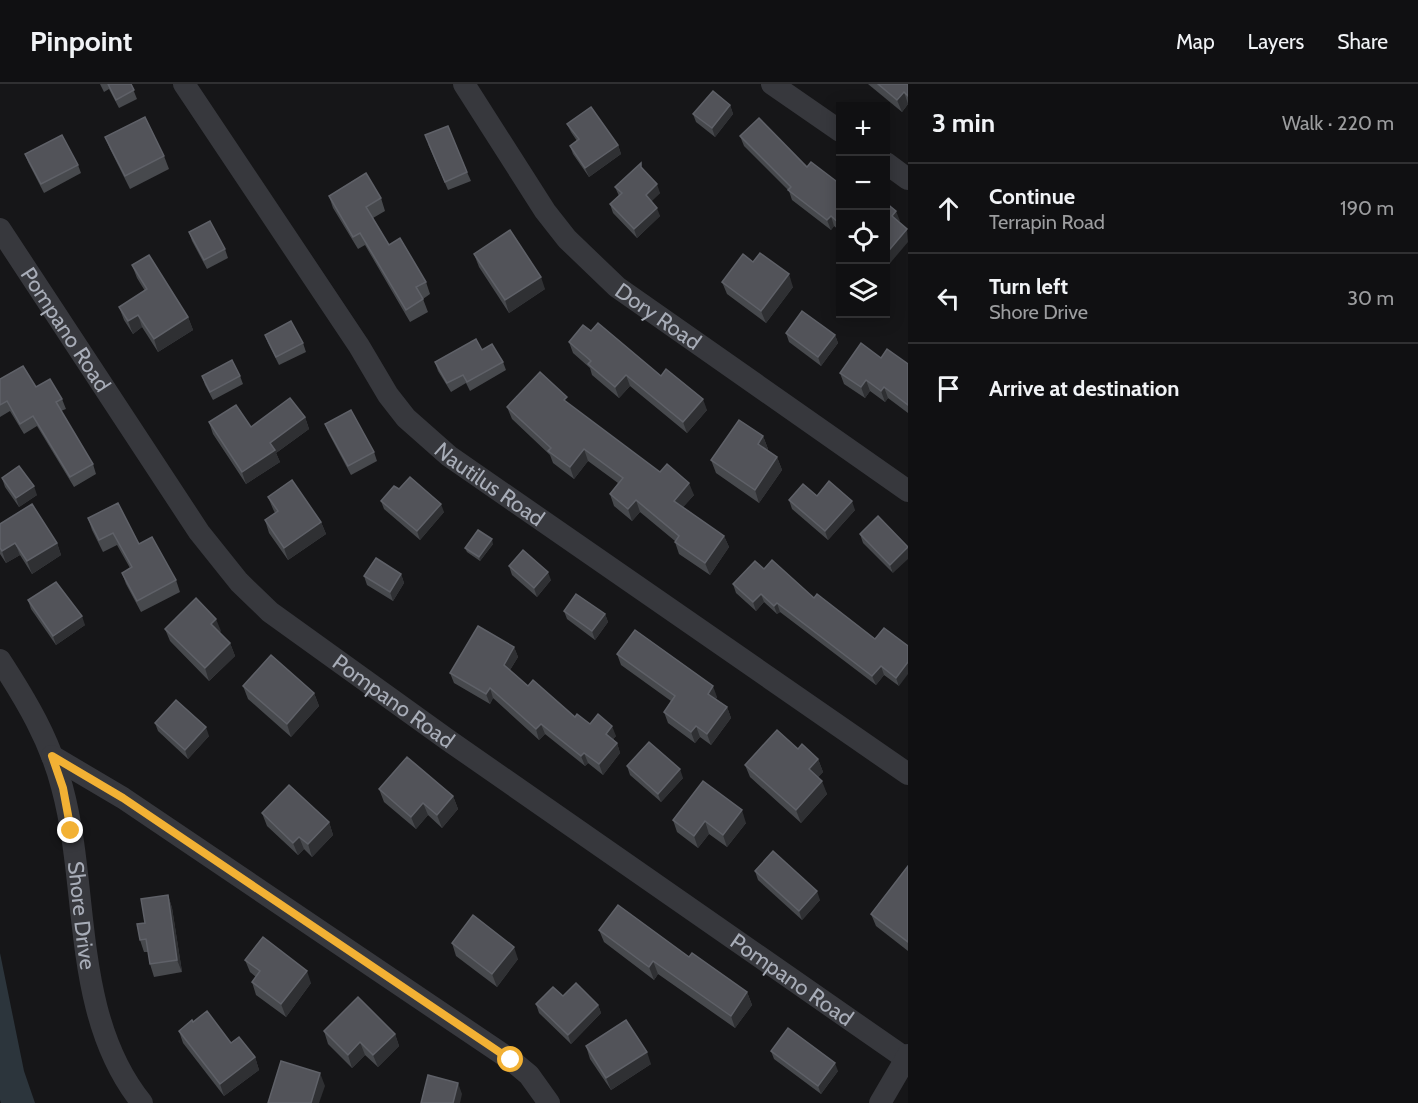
<!DOCTYPE html>
<meta charset="utf-8">
<style>
:root{--surface:#101012;--page:#1e1e20;--text:#f1f3f6;--muted:#9c9d9f;--line:#303032}
body{margin:0;font-family:Cabin,sans-serif;background:var(--page);color:var(--text)}
.controls{position:absolute;right:18px;top:18px;display:grid;overflow:hidden;border-radius:0px;box-shadow:0 3px 15px #0003}
.controls button{width:54px;height:54px;display:grid;place-items:center;padding:0;border:0;border-bottom:2px solid var(--line);background:var(--surface);color:var(--text);font:30px sans-serif}
.stop{position:absolute;width:18px;height:18px;margin:-14px;border:4px solid #f2b134;border-radius:50%;background:#fff}
.stop.end{background:#f2b134;border-color:#fff;box-shadow:0 2px 6px #0008}
.list{margin:0;padding:0;list-style:none}
h2{display:flex;justify-content:space-between;align-items:center;height:78px;margin:0;padding:0 24px;font-size:26px}
h2 small{font-size:20px;font-weight:400;color:var(--muted)}
.list li{display:grid;grid-template-columns:39px 1fr auto;gap:18px;align-items:center;box-sizing:border-box;height:90px;padding:0 24px;border-top:2px solid var(--line)}
.list b{display:block;font-size:22px;white-space:nowrap}
.list p{margin:0;font-size:20px;white-space:nowrap;color:var(--muted)}
.list em{font-size:20px;font-style:normal;color:var(--muted)}
.icon{flex:none;width:33px;height:33px;fill:none;stroke:currentColor;stroke-width:2;stroke-linecap:round;stroke-linejoin:round}
.map{position:relative;flex:none;width:908px;height:1019px;overflow:hidden}
header{display:flex;align-items:center;gap:36px;box-sizing:border-box;height:84px;padding:0 30px;background:var(--surface);border-bottom:2px solid var(--line)}
header strong{font-size:28px}
nav{display:flex;gap:33px;margin-inline-start:auto;font-size:21px}
main{display:flex}
aside{flex:1;background:var(--surface)}
.map>svg:first-child{display:block}
.water{fill:#2c353c}
.lines{fill:none;stroke-linecap:round;stroke-linejoin:round}
.minor{stroke:#37383d;stroke-width:22}
.wall{fill:#47494d}
.shaded-wall{fill:#2f3033}
.building{fill:#525359;stroke:#5f6168;stroke-width:1.5}
.route{stroke:#f2b134;stroke-width:8}
.labels{text-anchor:middle;stroke-width:6;stroke-linejoin:round;paint-order:stroke}
.street-label{font-size:22px;fill:#a8adb8;stroke:#111113}
</style>
<header>
<strong>Pinpoint</strong>
<nav><a>Map</a><a>Layers</a><a>Share</a></nav>
</header>
<main>
<div class="map">
<svg width="908" height="1019" viewBox="0 0 908 1019">
<rect width="100%" height="100%" fill="#161618"/>
<!-- water -->
<polygon class="water" points="0,869 24,987 35,1019 1,1019 0,1016"/>
<g class="lines">
<!-- minor -->
<g class="minor">
<path id="s1" d="M184,0l175,262 29,49 18,23 43,38 459,318"/>
<path id="s2" d="M464,0l81,127 22,28 50,48 291,204"/>
<polyline points="772,0 840,47"/>
<polyline points="886,79 908,95"/>
<path id="s3" d="M0,145l199,303 40,50 31,30 178,128 460,320"/>
<path id="s4" d="M0,576c26,40 50,80 62,127 28,103 9,228 80,316"/>
<polyline points="52,672 123,714 511,976 529,991 549,1019"/>
<polyline points="880,1019 908,971"/>
</g>
</g>
<!-- wall -->
<g class="wall">
<polygon points="100,0 131,0 137,15 119,24 109,5 104,8"/>
<polygon points="868,0 908,0 908,20 902,28"/>
<polygon points="730,21 733,30 715,53 696,38 693,30"/>
<polygon points="567,40 618,61 621,70 589,93 573,70 570,62 577,57 571,48"/>
<polygon points="740,52 807,83 840,100 840,147 834,142 831,146 792,116 789,107 744,62"/>
<polygon points="105,53 164,72 169,85 130,105 110,65"/>
<polygon points="428,60 467,88 471,97 448,106"/>
<polygon points="25,70 78,81 81,89 44,109 28,78"/>
<polygon points="643,86 660,109 651,117 660,132 637,154 613,129 610,120 619,112 615,103"/>
<polygon points="329,112 381,114 385,127 373,134 389,161 426,198 430,210 423,215 428,228 410,238 365,161 358,165 333,124"/>
<polygon points="189,148 225,165 228,174 207,185 192,157"/>
<polygon points="474,170 545,205 509,229 479,183"/>
<polygon points="132,181 188,233 193,246 158,268 142,243 133,250 124,236 119,223 145,207 137,194"/>
<polygon points="722,198 793,203 766,239 727,210"/>
<polygon points="591,247 661,292 707,326 687,349 630,302 619,314 592,291 590,284 573,269 569,258"/>
<polygon points="786,249 835,251 838,259 821,282 789,258"/>
<polygon points="265,251 303,259 306,268 279,281 268,259"/>
<polygon points="482,266 503,278 506,286 470,307 466,299 451,308 438,287 435,278"/>
<polygon points="881,274 908,280 908,329 888,314 885,318 870,307 865,314 844,300 840,289"/>
<polygon points="202,292 240,292 243,300 213,316 205,301"/>
<polygon points="0,295 36,303 62,315 66,325 61,327 93,380 96,390 74,403 37,342 24,350 10,327 0,333"/>
<polygon points="569,320 660,388 694,411 683,423 724,452 729,463 710,491 679,470 675,458 675,457 640,428 632,437 614,422 610,410 618,399 588,377 574,395 553,379 550,371 512,335 507,323"/>
<polygon points="305,333 309,345 276,369 280,378 246,400 213,350 209,338 251,343"/>
<polygon points="325,340 374,368 377,377 351,391 328,348"/>
<polygon points="763,352 768,365 767,366 777,373 782,386 759,419 716,389 711,376"/>
<polygon points="2,394 37,411 19,423 5,403"/>
<polygon points="399,405 444,428 420,456 384,425 381,417"/>
<polygon points="817,412 855,426 828,456 792,425 789,416"/>
<polygon points="268,413 321,438 326,450 288,476 269,449 265,436 275,429 273,425"/>
<polygon points="878,432 893,489 863,459 860,450"/>
<polygon points="88,434 139,460 176,496 180,508 141,528 126,500 122,489 130,484 117,461 103,468 92,446"/>
<polygon points="0,440 57,459 61,471 32,490 20,471 6,479 0,470"/>
<polygon points="493,460 480,477 467,468 465,464"/>
<polygon points="509,482 551,496 537,513 512,491"/>
<polygon points="764,485 814,514 875,555 884,544 899,602 884,591 876,601 780,528 777,530 764,518 756,527 736,509 733,500"/>
<polygon points="401,490 404,499 393,517 367,501 364,492"/>
<polygon points="28,516 85,541 56,561 31,525"/>
<polygon points="564,527 605,530 608,538 595,556 567,535"/>
<polygon points="165,545 221,547 219,548 230,559 235,572 209,597 170,557"/>
<polygon points="514,563 518,573 510,586 528,602 575,633 616,652 613,655 617,659 620,669 603,691 588,679 585,682 545,650 539,656 493,614 490,620 454,599 450,589"/>
<polygon points="617,570 717,613 716,615 727,623 731,634 711,661 700,653 695,659 668,639 664,628 671,617 621,581"/>
<polygon points="243,602 314,609 319,622 291,653 248,615"/>
<polygon points="155,639 209,652 188,675 158,647"/>
<polygon points="798,665 818,675 823,688 818,693 827,710 801,739 750,693 745,681"/>
<polygon points="627,682 683,694 661,718 630,691"/>
<polygon points="379,705 453,712 458,725 442,744 428,731 416,745 384,718"/>
<polygon points="262,729 329,738 333,751 312,773 304,765 298,771 267,742"/>
<polygon points="673,736 746,739 727,763 709,750 698,764 677,748"/>
<polygon points="908,782 908,867 876,842 871,830"/>
<polygon points="755,787 820,816 802,836 758,796"/>
<polygon points="168,811 172,824 182,888 154,893 150,880 148,868 144,868 140,856 145,839"/>
<polygon points="599,846 689,873 747,908 752,921 735,944 658,890 654,896 604,858"/>
<polygon points="452,859 518,875 497,903 456,872"/>
<polygon points="245,876 311,899 286,933 256,911 252,898 256,893 250,888"/>
<polygon points="563,912 598,921 601,929 571,960 539,929 536,920"/>
<polygon points="193,938 255,973 259,986 224,1012 183,959 179,947"/>
<polygon points="324,947 395,950 399,962 378,983 365,971 352,984 328,960"/>
<polygon points="586,962 651,980 611,1006 590,975"/>
<polygon points="771,967 838,987 821,1010 774,975"/>
</g>
<!-- shaded-wall -->
<g class="shaded-wall">
<polygon points="904,8 908,20 902,28 897,16"/>
<polygon points="730,21 733,30 715,53 712,44"/>
<polygon points="618,61 621,70 589,93 585,84"/>
<polygon points="657,100 660,109 649,120 646,111"/>
<polygon points="657,124 660,132 637,154 634,145"/>
<polygon points="896,127 900,137 895,142 892,132"/>
<polygon points="831,132 834,142 831,146 827,136"/>
<polygon points="907,145 908,158 886,184 885,171"/>
<polygon points="789,190 793,203 766,239 761,227"/>
<polygon points="541,193 545,205 509,229 505,216"/>
<polygon points="138,231 142,243 133,250 128,237"/>
<polygon points="188,233 193,246 158,268 154,255"/>
<polygon points="835,251 838,259 821,282 818,273"/>
<polygon points="626,291 630,302 619,314 615,303"/>
<polygon points="866,296 870,307 865,314 861,303"/>
<polygon points="884,303 888,314 885,318 881,307"/>
<polygon points="703,315 707,326 687,349 683,338"/>
<polygon points="305,333 309,345 276,369 280,378 246,400 242,388 270,359"/>
<polygon points="763,352 768,365 763,373 758,360"/>
<polygon points="584,365 588,377 574,395 570,383"/>
<polygon points="777,373 782,386 759,419 755,406"/>
<polygon points="689,399 694,411 678,429 674,417"/>
<polygon points="34,402 37,411 19,423 16,414"/>
<polygon points="636,416 640,428 632,437 628,425"/>
<polygon points="852,417 855,426 828,456 825,447"/>
<polygon points="441,420 444,428 420,456 417,447"/>
<polygon points="321,438 326,450 288,476 284,464"/>
<polygon points="724,452 729,463 710,491 705,479"/>
<polygon points="492,455 493,460 480,477 479,473"/>
<polygon points="15,459 20,471 6,479 2,467"/>
<polygon points="57,459 61,471 32,490 27,477"/>
<polygon points="908,463 908,475 893,489 890,481"/>
<polygon points="548,488 551,496 537,513 534,504"/>
<polygon points="401,490 404,499 393,517 390,508"/>
<polygon points="761,510 764,518 756,527 753,518"/>
<polygon points="777,519 780,528 777,530 774,522"/>
<polygon points="605,530 608,538 595,556 592,547"/>
<polygon points="82,532 85,541 56,561 53,552"/>
<polygon points="216,535 221,547 216,552 211,540"/>
<polygon points="230,559 235,572 209,597 205,584"/>
<polygon points="514,563 518,573 507,591 504,581"/>
<polygon points="908,578 908,590 899,602 896,594"/>
<polygon points="881,582 884,591 876,601 872,592"/>
<polygon points="713,602 717,613 712,620 708,610"/>
<polygon points="490,604 493,614 490,620 486,610"/>
<polygon points="314,609 319,622 291,653 287,640"/>
<polygon points="727,623 731,634 711,661 707,650"/>
<polygon points="541,640 545,650 539,656 536,645"/>
<polygon points="612,642 616,652 609,660 606,650"/>
<polygon points="696,642 700,653 695,659 691,648"/>
<polygon points="206,643 209,652 188,675 185,666"/>
<polygon points="617,659 620,669 603,691 599,680"/>
<polygon points="584,669 588,679 585,682 581,672"/>
<polygon points="818,675 823,688 814,698 809,685"/>
<polygon points="680,685 683,694 661,718 658,710"/>
<polygon points="822,697 827,710 801,739 796,726"/>
<polygon points="453,712 458,725 442,744 437,731"/>
<polygon points="423,719 428,731 416,745 411,733"/>
<polygon points="742,726 746,739 727,763 723,751"/>
<polygon points="705,737 709,750 698,764 694,752"/>
<polygon points="329,738 333,751 312,773 308,760"/>
<polygon points="299,753 304,765 298,771 293,759"/>
<polygon points="817,807 820,816 802,836 799,827"/>
<polygon points="168,811 172,824 182,888 177,876"/>
<polygon points="514,863 518,875 497,903 492,890"/>
<polygon points="653,877 658,890 654,896 649,883"/>
<polygon points="307,887 311,899 286,933 281,920"/>
<polygon points="747,908 752,921 735,944 731,932"/>
<polygon points="598,921 601,929 571,960 568,951"/>
<polygon points="395,950 399,962 378,983 373,971"/>
<polygon points="360,958 365,971 352,984 348,971"/>
<polygon points="647,968 651,980 611,1006 606,994"/>
<polygon points="255,973 259,986 224,1012 220,1000"/>
<polygon points="835,979 838,987 821,1010 818,1002"/>
<polygon points="320,989 325,1002 319,1019 311,1019"/>
<polygon points="458,999 462,1010 460,1019 453,1019"/>
</g>
<!-- building -->
<g class="building">
<polygon points="108,0 131,0 134,6 116,16"/>
<polygon points="878,0 908,0 908,12 904,8 897,16"/>
<polygon points="713,7 730,21 712,44 693,30"/>
<polygon points="591,23 618,61 585,84 570,62 579,55 567,40"/>
<polygon points="145,33 164,72 125,92 105,53"/>
<polygon points="759,34 807,83 811,78 840,100 840,140 831,132 827,136 788,106 791,103 740,52"/>
<polygon points="448,42 467,88 445,98 425,51"/>
<polygon points="62,51 78,81 41,100 25,70"/>
<polygon points="641,79 641,83 657,100 646,111 657,124 634,145 610,120 622,109 615,103"/>
<polygon points="366,89 381,114 366,123 389,161 400,154 426,198 416,203 423,215 406,226 360,149 353,153 329,112"/>
<polygon points="885,118 896,127 892,132 907,145 885,171"/>
<polygon points="210,137 225,165 204,176 189,148"/>
<polygon points="510,146 541,193 505,216 474,170"/>
<polygon points="760,169 789,190 761,227 722,198 743,170 753,178"/>
<polygon points="149,171 188,233 154,255 138,231 128,237 119,223 147,205 132,181"/>
<polygon points="802,227 835,251 818,273 786,249"/>
<polygon points="291,237 303,259 276,273 265,251"/>
<polygon points="598,239 661,292 666,285 703,315 683,338 626,291 615,303 588,280 591,277 569,258 583,241 591,247"/>
<polygon points="476,255 482,266 492,260 503,278 467,298 463,291 447,299 435,278"/>
<polygon points="861,259 881,274 887,265 908,280 908,321 884,303 881,307 866,296 861,303 840,289"/>
<polygon points="232,276 240,292 210,308 202,292"/>
<polygon points="23,282 36,303 50,295 62,315 56,318 93,380 70,393 33,332 20,340 7,317 0,321 0,295"/>
<polygon points="540,288 567,313 564,316 660,388 667,380 689,399 674,417 724,452 705,479 675,458 679,452 636,416 628,425 610,410 623,394 584,365 570,383 548,367 551,364 507,323"/>
<polygon points="290,314 305,333 270,359 275,366 242,388 209,338 236,321 251,343"/>
<polygon points="351,326 374,368 348,382 325,340"/>
<polygon points="739,336 763,352 758,360 777,373 755,406 711,376"/>
<polygon points="19,382 34,402 16,414 2,394"/>
<polygon points="410,393 441,420 417,447 381,417 394,402 399,405"/>
<polygon points="292,396 321,438 284,464 265,436 278,427 268,413"/>
<polygon points="829,397 852,417 825,447 789,416 803,400 817,412"/>
<polygon points="118,419 139,460 152,453 176,496 137,517 122,489 132,483 113,449 99,456 88,434"/>
<polygon points="32,420 57,459 27,477 15,459 2,467 0,464 0,440"/>
<polygon points="878,432 908,463 890,481 860,450"/>
<polygon points="478,446 492,455 479,473 465,464"/>
<polygon points="523,466 548,488 534,504 509,482"/>
<polygon points="376,474 401,490 390,508 364,492"/>
<polygon points="772,476 814,514 817,510 875,555 884,544 908,562 908,578 896,594 881,582 872,592 777,519 774,522 761,510 753,518 733,500 755,477 764,485"/>
<polygon points="56,498 82,532 53,552 28,516"/>
<polygon points="576,510 605,530 592,547 564,527"/>
<polygon points="196,514 216,535 211,540 230,559 205,584 165,545"/>
<polygon points="478,542 514,563 504,581 528,602 533,596 575,633 577,630 590,640 598,630 612,642 606,650 617,659 599,680 584,669 581,672 541,640 536,645 490,604 486,610 450,589"/>
<polygon points="635,546 713,602 708,610 727,623 707,650 696,642 691,648 664,628 675,612 617,570"/>
<polygon points="271,571 314,609 287,640 243,602"/>
<polygon points="176,616 206,643 185,666 155,639"/>
<polygon points="777,646 798,665 802,660 818,675 809,685 822,697 796,726 745,681"/>
<polygon points="649,658 680,685 658,710 627,682"/>
<polygon points="407,673 453,712 437,731 423,719 411,733 379,705"/>
<polygon points="703,697 742,726 723,751 705,737 694,752 673,736"/>
<polygon points="289,701 329,738 308,760 299,753 293,759 262,729"/>
<polygon points="773,767 817,807 799,827 755,787"/>
<polygon points="908,782 908,858 871,830"/>
<polygon points="168,811 177,876 150,880 146,855 140,856 137,840 145,839 141,815"/>
<polygon points="618,821 689,873 692,869 747,908 731,932 653,877 649,883 599,846"/>
<polygon points="473,831 514,863 492,890 452,859"/>
<polygon points="263,853 307,887 281,920 252,898 260,887 245,876"/>
<polygon points="576,899 598,921 568,951 536,920 553,903 563,912"/>
<polygon points="358,913 395,950 373,971 360,958 348,971 324,947"/>
<polygon points="207,927 231,959 239,953 255,973 220,1000 179,947 192,936 193,938"/>
<polygon points="626,936 647,968 606,994 586,962"/>
<polygon points="788,944 835,979 818,1002 771,967"/>
<polygon points="281,977 320,989 311,1019 268,1019"/>
<polygon points="428,991 458,999 453,1019 421,1019"/>
</g>
<g class="lines">
<!-- route -->
<polyline class="route" points="71,747 63,704 52,672 123,714 511,976"/>
</g>
<g class="labels">
<!-- street labels -->
<g class="street-label">
<text dy="8" stroke="none"><textPath href="#s2" startOffset="306">Dory Road</textPath></text>
<text dy="8" stroke="none"><textPath href="#s3" startOffset="120">Pompano Road</textPath></text>
<text dy="8" stroke="none"><textPath href="#s1" startOffset="508">Nautilus Road</textPath></text>
<text dy="8" stroke="none"><textPath href="#s3" startOffset="622">Pompano Road</textPath></text>
<text dy="8" stroke="none"><textPath href="#s4" startOffset="272">Shore Drive</textPath></text>
<text dy="8" stroke="none"><textPath href="#s3" startOffset="1108">Pompano Road</textPath></text>
</g>
</g>
</svg>
<div class="controls">
<button>+</button>
<button>−</button>
<button><svg class="icon" aria-label="locate" viewBox="0 0 24 24"><circle cx="12" cy="12" r="6"/><path d="M12 2v4M12 18v4M2 12h4M18 12h4"/></svg></button>
<button><svg class="icon" aria-label="layers" viewBox="0 0 24 24"><path d="M12 4l9 5-9 5-9-5zM3 14l9 5 9-5"/></svg></button>
</div>
<div class="stop" style="left:511px;top:976px"></div>
<div class="stop end" style="left:71px;top:747px"></div>
</div>
<aside>
<h2>3 min<small>Walk · 220 m</small></h2>
<ul class="list">
<li><svg class="icon" aria-label="ahead" viewBox="0 0 24 24"><path d="M12 20V5M6 11l6-6 6 6"/></svg><div><b>Continue</b><p>Terrapin Road</p></div><em>190 m</em></li>
<li><svg class="icon" aria-label="left" viewBox="0 0 24 24"><path d="M17 20v-9H6M10 6l-5 5 5 5"/></svg><div><b>Turn left</b><p>Shore Drive</p></div><em>30 m</em></li>
<li><svg class="icon" aria-label="arrive" viewBox="0 0 24 24"><path d="M6 21V4h12l-3 4 3 4H6"/></svg><div><b>Arrive at destination</b></div></li>
</ul>
</aside>
</main>
